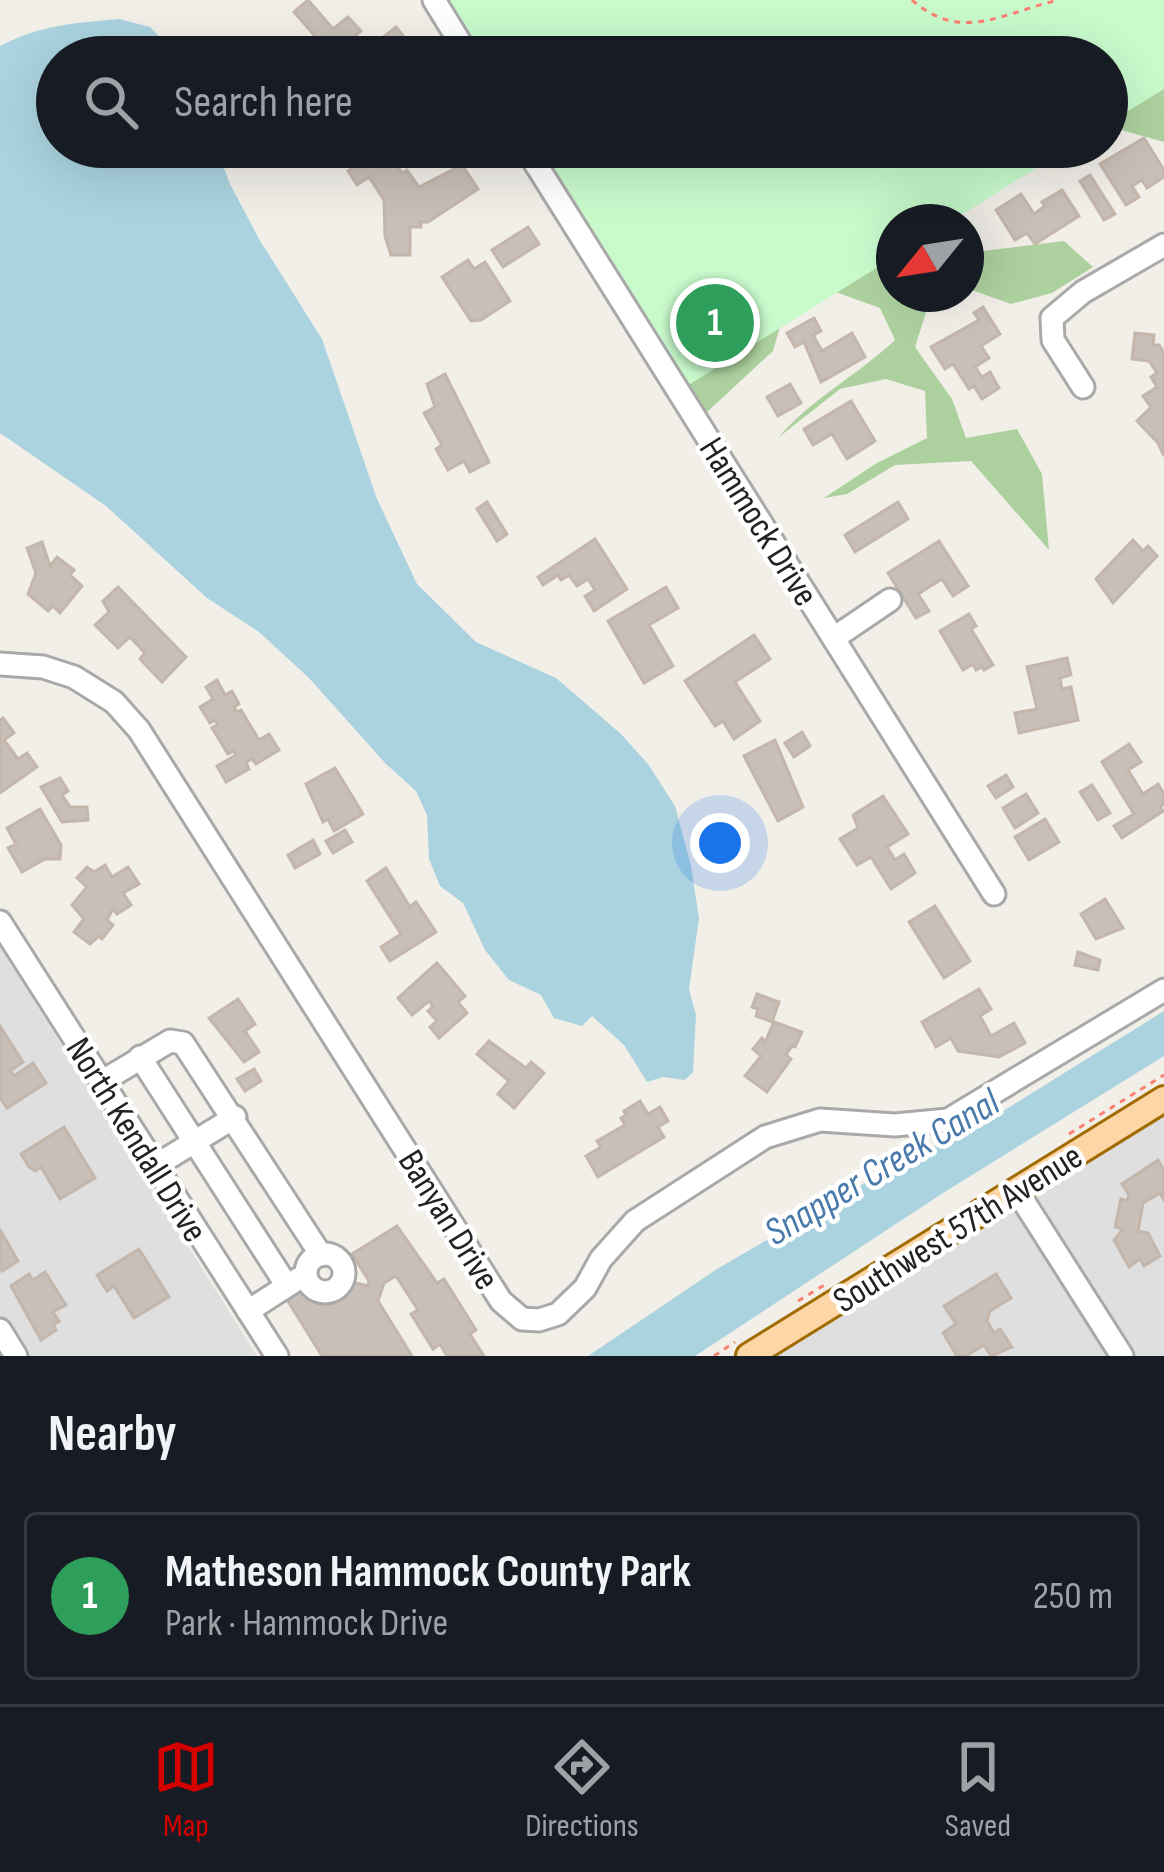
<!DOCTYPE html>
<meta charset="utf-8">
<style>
:root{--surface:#171b24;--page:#242831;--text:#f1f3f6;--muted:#9ea1a6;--line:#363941;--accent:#d40000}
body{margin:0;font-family:"Sofia Sans Condensed",sans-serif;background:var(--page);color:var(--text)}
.compass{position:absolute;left:876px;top:204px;width:108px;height:108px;border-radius:50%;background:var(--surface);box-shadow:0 12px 48px #0002;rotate:240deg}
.you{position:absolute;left:720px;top:843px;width:42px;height:42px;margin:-30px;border:9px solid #fff;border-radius:50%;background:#1a73e8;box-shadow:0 0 0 18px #1a73e833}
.badge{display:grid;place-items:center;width:78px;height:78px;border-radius:50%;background:var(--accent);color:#fff;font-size:39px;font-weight:700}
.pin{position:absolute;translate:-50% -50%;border:6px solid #fff;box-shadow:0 3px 12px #0006}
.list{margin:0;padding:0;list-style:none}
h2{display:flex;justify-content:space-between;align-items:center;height:156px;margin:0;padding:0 48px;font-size:51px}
h2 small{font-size:39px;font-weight:400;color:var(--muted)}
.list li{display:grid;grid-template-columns:78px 1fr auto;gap:36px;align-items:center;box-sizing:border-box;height:168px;margin:0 24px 24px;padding:0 24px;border:3px solid var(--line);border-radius:12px}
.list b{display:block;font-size:45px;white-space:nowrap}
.list p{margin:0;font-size:39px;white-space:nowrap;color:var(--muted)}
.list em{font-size:39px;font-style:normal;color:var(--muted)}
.icon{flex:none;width:66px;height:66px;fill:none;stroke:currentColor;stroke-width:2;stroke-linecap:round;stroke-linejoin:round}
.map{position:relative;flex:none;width:1164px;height:1356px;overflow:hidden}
.search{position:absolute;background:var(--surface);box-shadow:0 12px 48px #0002;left:36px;right:36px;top:36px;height:132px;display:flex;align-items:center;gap:30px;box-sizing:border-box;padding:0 42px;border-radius:66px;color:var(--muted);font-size:45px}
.sheet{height:348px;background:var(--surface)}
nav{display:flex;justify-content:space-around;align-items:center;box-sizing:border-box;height:168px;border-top:3px solid var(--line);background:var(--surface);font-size:33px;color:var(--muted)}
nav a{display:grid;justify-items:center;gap:6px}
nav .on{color:var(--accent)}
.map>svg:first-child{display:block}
.residential{fill:#e0dfdf}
.forest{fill:#add19e}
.park{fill:#c8facc}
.water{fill:#aad3df}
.building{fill:#c7bfb8;stroke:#c4b6ab;stroke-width:3}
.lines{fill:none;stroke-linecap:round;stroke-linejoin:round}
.minor-casing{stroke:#a9a9a9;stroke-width:27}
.major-casing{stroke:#a06b00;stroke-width:30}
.path{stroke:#fa8072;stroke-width:3;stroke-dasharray:6 6;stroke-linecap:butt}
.minor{stroke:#fff;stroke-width:21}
.major{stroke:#fcd6a4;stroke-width:24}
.labels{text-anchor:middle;stroke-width:9;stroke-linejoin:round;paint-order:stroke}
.street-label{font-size:36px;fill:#222;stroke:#fff}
.water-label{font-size:39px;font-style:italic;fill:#4a7aab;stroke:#fff}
</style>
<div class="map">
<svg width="1164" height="1356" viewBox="0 0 1164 1356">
<rect width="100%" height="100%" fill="#f2efe9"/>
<!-- residential -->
<g class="residential">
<polygon points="0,947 257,1356 0,1356"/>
<polygon points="1164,1113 1164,1356 774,1356"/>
</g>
<!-- forest -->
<g class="forest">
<polygon points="1116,1 1164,64 1164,142 1107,126 1107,57 1084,57"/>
<path d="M545,147l349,84v63h38l-17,53 37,52 14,39 51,-9 25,45 7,76 -78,-89 -76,4 -48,29 -23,4 53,-35 50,-25 -2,-47 -39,-12 -46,10 -61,48c33,-39 79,-62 116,-97l-15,-32 -64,-23 -27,10 -16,56 -67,62z"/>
<polygon points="1064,241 1093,267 1052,293 1011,304 966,288 966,253"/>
</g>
<!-- park -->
<g class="park">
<polygon points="444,0 1164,0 1164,89 1107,124 1107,57 479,57"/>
<polygon points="534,147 1070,147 950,222 894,222 894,257 682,389"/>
</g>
<!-- water -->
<g class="water">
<path d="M119,19l31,8 29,30h-122v90h159l14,37 29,55 63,100 55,160 40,85 59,58 80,36 65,56 27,30 27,42 16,60 8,52 -10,71 7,26 -3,57 -8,8 -22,-3 -16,5 -23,-37 -32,-29 -10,10 -28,-8 -13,-23 -32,-15 -24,-30 -22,-47 -23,-17 -11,-27 -2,-44 -11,-24 -30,-27 -77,-86 -50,-46 -52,-34 -101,-92 -106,-73v-387c40,-21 75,-23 119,-27z"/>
<polygon points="1164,1011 1164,1056 943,1193 695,1356 588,1356 717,1269 877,1176 1008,1108"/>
</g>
<!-- building -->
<g class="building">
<polygon points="308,0 333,29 348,17 361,31 336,52 338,57 292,57 287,52 297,43 307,55 321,43 294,12"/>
<polygon points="396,27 411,46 397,57 374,57 368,49"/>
<polygon points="1144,138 1164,170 1164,177 1147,188 1142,180 1132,186 1139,197 1126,205 1100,164"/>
<polygon points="362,147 385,147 402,173 407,170 419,187 462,165 478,189 428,222 421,222 421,227 410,227 410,255 391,255 385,236 384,200 369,177 357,185 348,171 364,160 358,150"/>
<polygon points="1090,175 1115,214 1104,220 1080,181"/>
<polygon points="1062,190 1079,216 1035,244 1027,233 1015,240 996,210 1021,194 1034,214 1045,206 1042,202"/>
<polygon points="528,227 539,244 503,267 492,250"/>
<polygon points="468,260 474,269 485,262 510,301 481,320 471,321 442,277"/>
<polygon points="983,307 1000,334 981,346 989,358 975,367 982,377 990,372 999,388 982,399 974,386 969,389 953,364 945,369 931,347 979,320 974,313"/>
<polygon points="814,318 821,331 813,335 822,351 852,333 865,357 821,382 804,342 795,347 787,333"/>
<polygon points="1135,333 1154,335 1153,345 1159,345 1164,353 1164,456 1158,443 1137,421 1151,407 1143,396 1157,387 1151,377 1157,373 1149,361 1132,359"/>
<polygon points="445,374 489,462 470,472 464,461 448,470 436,449 442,445 424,413 435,407 427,384"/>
<polygon points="790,384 801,403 778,416 767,397"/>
<polygon points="851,401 875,441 847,459 832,434 813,445 804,429"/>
<polygon points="487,502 507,534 497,541 477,509"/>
<polygon points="898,502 908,519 855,552 845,535"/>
<polygon points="595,539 627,589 594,611 585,596 595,590 588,579 577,586 569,575 561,580 558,575 543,585 538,577"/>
<polygon points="1133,540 1143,551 1148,546 1157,556 1113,603 1096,579"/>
<polygon points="939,541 968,586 953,596 942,579 918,594 929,611 916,618 888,573"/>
<polygon points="42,542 50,566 57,557 74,570 70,575 82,586 60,613 53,606 48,611 28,594 36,573 27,548"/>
<polygon points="118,587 186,657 162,682 140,659 145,653 130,637 118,648 95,625 109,612 103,601"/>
<polygon points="666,587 678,608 649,625 673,666 644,683 608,621"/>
<polygon points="969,614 976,626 971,629 993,665 984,670 982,667 976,670 973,664 963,670 940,631"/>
<polygon points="754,635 770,659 735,682 760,721 734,739 723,721 715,726 685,681"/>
<polygon points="1067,658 1071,675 1060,678 1062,689 1071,687 1078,720 1019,733 1015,713 1037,709 1027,667"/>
<polygon points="217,680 225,695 232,691 239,704 234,707 237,712 241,710 259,740 269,734 279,750 256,764 252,759 246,762 249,769 226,782 217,766 236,755 234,751 228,754 212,728 218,724 215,720 210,723 200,707 213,699 206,687"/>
<polygon points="3,718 14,733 4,740 18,759 27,753 37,767 0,793 0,720"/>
<polygon points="802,732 810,746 794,757 785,743"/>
<polygon points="775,740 803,807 778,821 744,756"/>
<polygon points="1129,744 1141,762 1128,770 1143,794 1158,784 1164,794 1164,804 1160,807 1163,811 1122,838 1114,826 1134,814 1102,762"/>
<polygon points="335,768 363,814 334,831 328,819 323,822 306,784"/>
<polygon points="1006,775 1013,787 996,798 988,786"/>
<polygon points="60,778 68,791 62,795 70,807 87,807 88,820 62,822 41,787"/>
<polygon points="1092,785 1110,813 1098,820 1080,792"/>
<polygon points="1026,794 1038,813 1015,828 1003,808"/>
<polygon points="883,796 908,834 887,847 895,860 904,854 915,873 891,889 871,857 857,865 840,839 858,828 853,815"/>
<polygon points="40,809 61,845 60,859 45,859 22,872 8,848 16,844 7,828"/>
<polygon points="1045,819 1059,842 1029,860 1015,837"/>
<polygon points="345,830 352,842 333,853 326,841"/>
<polygon points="313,840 320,854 295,868 288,855"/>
<polygon points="105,865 112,877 128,867 139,884 123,893 131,905 117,914 113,909 107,920 113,925 102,939 99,936 90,944 74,932 84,919 72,905 87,887 77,878 87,867 94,872"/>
<polygon points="386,868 410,907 416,902 436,932 390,961 381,947 401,934 367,881"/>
<polygon points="1105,899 1123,928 1096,939 1081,914"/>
<polygon points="935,906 970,961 944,978 909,922"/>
<polygon points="1078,952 1100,960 1098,970 1075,965"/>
<polygon points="437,963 465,996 458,1002 467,1013 439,1038 430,1027 437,1021 428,1011 433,1006 429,1001 412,1015 398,998"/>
<polygon points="979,989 991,1009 980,1016 991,1036 1014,1023 1025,1043 999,1057 958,1051 951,1038 936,1047 922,1022"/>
<polygon points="757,994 779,1002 772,1022 756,1016 758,1009 752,1007"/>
<polygon points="238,999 255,1024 245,1031 259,1052 244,1062 209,1018"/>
<polygon points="774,1022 802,1032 795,1047 792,1046 786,1055 791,1059 767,1092 745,1076 761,1056 753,1049 762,1038 765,1042"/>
<polygon points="0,1026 23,1062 10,1071 14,1076 33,1063 46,1083 7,1108 0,1098"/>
<polygon points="489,1041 526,1068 531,1062 544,1073 514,1108 498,1094 509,1081 477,1054"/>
<polygon points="254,1069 261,1081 245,1091 237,1079"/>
<polygon points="640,1101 648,1114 660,1107 668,1121 658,1127 664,1137 598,1177 586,1156 601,1147 597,1141 625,1125 621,1118 626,1115 624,1111"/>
<polygon points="64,1127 95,1178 60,1199 41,1167 35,1171 29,1167 21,1154"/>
<polygon points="1158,1160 1164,1170 1164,1200 1160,1193 1143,1203 1138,1231 1148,1233 1160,1256 1144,1266 1140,1259 1129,1267 1114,1240 1123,1229 1115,1227 1121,1199 1127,1201 1129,1195 1122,1184"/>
<polygon points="397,1226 437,1283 444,1279 476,1330 470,1334 484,1356 447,1356 440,1344 433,1349 411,1314 418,1310 396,1276 384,1283 378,1301 412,1356 322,1356 286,1298 302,1289 315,1300 334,1303 346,1296 355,1283 368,1286 369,1281 352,1254"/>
<polygon points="0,1230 18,1261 2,1271 0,1267"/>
<polygon points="139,1249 169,1297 134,1318 114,1286 107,1291 97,1275"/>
<polygon points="45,1272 66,1305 53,1312 59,1321 53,1325 56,1330 41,1340 11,1286 29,1274 33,1280"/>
<polygon points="996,1274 1011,1298 990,1311 987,1321 994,1333 1000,1329 1012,1347 991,1356 984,1345 966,1356 957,1356 943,1333 956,1324 944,1306"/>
</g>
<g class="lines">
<defs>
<g id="minor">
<polyline points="434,0 469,57"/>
<polyline points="525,147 994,894"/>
<polyline points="1083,387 1053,340 1052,318 1083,292 1164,245"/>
<polyline points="834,638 890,600"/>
<polyline points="0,664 43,667 74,677 114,702 139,730 501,1301 522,1319 539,1320 558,1314 585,1288 601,1259 635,1221 765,1137 820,1120 895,1125 948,1120 1164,990"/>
<polyline points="0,922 277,1356"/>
<polyline points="140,1057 287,1286"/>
<polyline points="101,1082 170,1041 183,1043 321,1255"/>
<polyline points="155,1166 235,1117"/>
<polyline points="1017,1191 1122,1356"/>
<circle cx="325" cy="1273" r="19"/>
<polyline points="248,1311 298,1279"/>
<polyline points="0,1330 16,1356"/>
</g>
<polyline id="major" points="749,1356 1164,1099"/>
</defs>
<!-- minor casing -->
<use href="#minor" class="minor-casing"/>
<!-- major casing -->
<use href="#major" class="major-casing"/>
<!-- path -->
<g class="path">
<path d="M912,0c50,44 92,12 147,0"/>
<polyline points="1069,1134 1164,1075"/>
<polyline points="798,1301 826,1284"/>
<polyline points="714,1356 735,1342"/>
</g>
<!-- minor -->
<use href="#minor" class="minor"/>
<!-- major -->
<use href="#major" class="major"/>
</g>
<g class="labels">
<!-- street labels -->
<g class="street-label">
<text transform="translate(760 521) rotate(58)" y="13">Hammock Drive</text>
<text transform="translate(138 1139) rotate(58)" y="13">North Kendall Drive</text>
<text transform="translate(450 1219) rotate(58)" y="13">Banyan Drive</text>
<text transform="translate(957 1227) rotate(-32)" y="13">Southwest 57th Avenue</text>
</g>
<!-- water labels -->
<g class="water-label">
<text transform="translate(881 1166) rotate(-31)" y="14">Snapper Creek Canal</text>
</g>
</g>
</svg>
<svg class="compass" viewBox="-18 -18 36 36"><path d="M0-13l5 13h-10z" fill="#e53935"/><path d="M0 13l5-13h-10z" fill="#9ea1a6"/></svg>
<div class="you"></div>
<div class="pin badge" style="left:715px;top:323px;background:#2e9e5b">1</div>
<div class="search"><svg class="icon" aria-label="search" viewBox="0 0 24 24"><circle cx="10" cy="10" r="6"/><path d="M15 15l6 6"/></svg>Search here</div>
</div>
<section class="sheet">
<h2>Nearby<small></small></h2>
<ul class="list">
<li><span class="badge" style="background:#2e9e5b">1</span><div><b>Matheson Hammock County Park</b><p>Park · Hammock Drive</p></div><em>250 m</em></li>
</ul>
</section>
<nav>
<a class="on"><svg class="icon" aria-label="map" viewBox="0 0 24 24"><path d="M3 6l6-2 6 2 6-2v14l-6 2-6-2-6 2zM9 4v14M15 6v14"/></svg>Map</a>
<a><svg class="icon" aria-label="directions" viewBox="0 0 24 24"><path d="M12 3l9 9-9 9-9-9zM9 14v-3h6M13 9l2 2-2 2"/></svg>Directions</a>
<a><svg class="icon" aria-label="saved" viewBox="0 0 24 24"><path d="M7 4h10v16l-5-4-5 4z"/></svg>Saved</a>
</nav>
